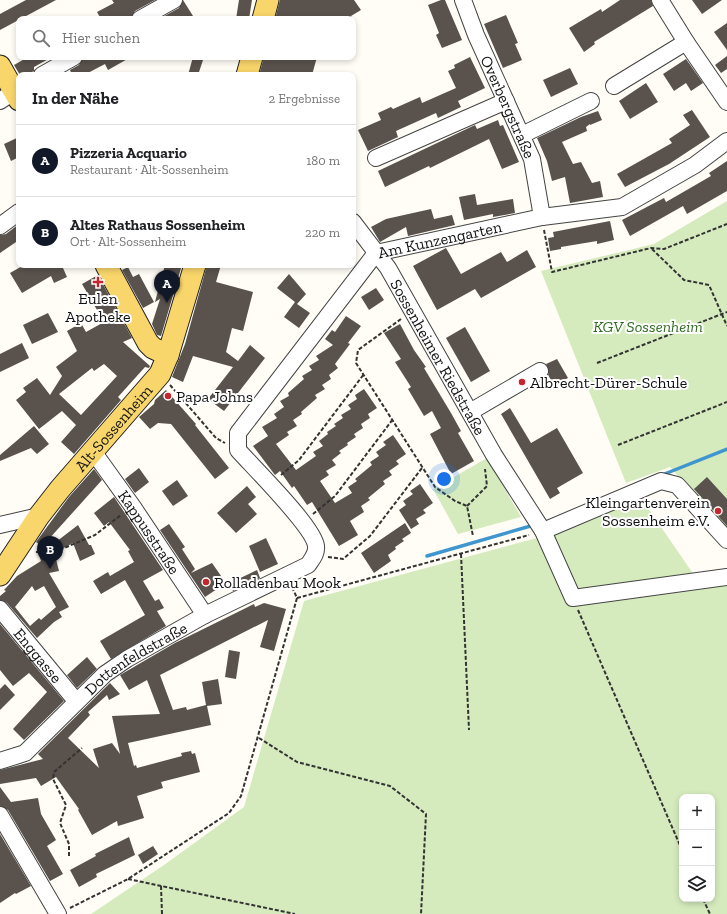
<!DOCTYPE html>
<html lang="de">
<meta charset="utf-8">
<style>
:root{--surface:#fff;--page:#f6f6f6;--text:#202124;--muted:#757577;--line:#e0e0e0;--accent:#111827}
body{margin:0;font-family:"Zilla Slab",serif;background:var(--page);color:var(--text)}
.controls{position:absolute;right:12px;bottom:12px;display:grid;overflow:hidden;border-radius:8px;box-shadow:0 2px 6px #0003}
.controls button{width:36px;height:36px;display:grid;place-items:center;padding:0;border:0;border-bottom:1px solid var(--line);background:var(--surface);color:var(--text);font:20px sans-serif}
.you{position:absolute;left:444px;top:479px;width:14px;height:14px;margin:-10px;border:3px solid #fff;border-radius:50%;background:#1a73e8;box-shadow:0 0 0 6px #1a73e833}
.badge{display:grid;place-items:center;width:26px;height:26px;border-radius:50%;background:var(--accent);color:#fff;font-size:13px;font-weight:700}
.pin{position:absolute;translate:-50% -33px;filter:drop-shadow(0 1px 2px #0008)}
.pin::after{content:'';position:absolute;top:21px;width:14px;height:12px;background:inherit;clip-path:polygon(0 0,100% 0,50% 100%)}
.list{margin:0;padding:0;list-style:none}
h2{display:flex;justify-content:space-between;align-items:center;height:52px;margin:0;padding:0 16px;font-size:17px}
h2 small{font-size:13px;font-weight:400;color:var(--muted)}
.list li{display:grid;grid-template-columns:26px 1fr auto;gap:12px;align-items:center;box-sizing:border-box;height:72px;padding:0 16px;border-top:1px solid var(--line)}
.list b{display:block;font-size:15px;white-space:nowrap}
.list p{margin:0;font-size:13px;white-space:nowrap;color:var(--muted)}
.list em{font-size:13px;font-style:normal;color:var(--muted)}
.icon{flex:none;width:22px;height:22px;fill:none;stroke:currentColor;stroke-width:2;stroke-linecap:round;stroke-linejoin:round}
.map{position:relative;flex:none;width:727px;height:914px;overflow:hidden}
.search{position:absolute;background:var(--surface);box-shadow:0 2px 6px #0003;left:16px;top:16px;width:340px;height:44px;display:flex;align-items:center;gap:10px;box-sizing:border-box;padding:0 14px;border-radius:8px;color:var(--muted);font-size:15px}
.panel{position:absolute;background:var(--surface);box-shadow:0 2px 6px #0003;left:16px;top:72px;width:340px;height:196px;border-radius:8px}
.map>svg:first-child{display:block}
.green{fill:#d5ebbd;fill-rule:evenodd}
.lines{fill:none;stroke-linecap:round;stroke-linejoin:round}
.stream{stroke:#3f96cf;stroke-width:3.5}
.building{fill:#5a524d;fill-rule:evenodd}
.minor-casing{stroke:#444;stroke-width:18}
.major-casing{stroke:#222;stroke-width:23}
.path{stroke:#333;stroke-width:2;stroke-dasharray:4 2;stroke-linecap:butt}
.minor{stroke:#fff;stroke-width:16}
.major{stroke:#f9d66b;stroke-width:21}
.poi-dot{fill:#c4262e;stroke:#fff;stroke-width:1.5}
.labels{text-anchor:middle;stroke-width:4;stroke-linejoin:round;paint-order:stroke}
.street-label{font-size:16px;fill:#111;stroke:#fff}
.poi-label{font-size:16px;fill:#111;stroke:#fff;text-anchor:start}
.park-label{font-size:16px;font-style:italic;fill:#2f6b1f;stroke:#fff}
</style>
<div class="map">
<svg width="727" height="914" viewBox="0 0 727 914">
<rect width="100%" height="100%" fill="#fffdf5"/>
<!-- green -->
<g class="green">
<polygon points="727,201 727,531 670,467 626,483 541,271 654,244"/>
<polygon points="487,458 521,517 458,534 433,489"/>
<path d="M639,495l64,93 24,-4v330h-636l73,-49 80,-58 60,-206 233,-63zM682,797h30v102h-30z"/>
</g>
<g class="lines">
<!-- stream -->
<g class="stream">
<polyline points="662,475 727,449"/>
<polyline points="427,556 534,525"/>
</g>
</g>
<!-- building -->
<g class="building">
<polygon points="26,0 56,0 0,30 0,14"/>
<polygon points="112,0 155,0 135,11 131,19 101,19 97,12 114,3"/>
<polygon points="183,0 193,16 188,19 159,19 179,8"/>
<polygon points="239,0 252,0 249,19 236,19"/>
<polygon points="280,0 354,0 361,10 351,16 352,19 275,19"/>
<polygon points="441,0 445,0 462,40 442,48 436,35 439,33 428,5"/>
<polygon points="620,0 651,0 653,6 594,42 595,44 584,52 569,28 601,9 602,12"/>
<polygon points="692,0 722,0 702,14"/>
<polygon points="506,15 518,43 515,44 522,60 503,68 484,24"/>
<polygon points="727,23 727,50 714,32"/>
<polygon points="727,56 727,69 721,73 715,65"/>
<polygon points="28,57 52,57 34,67 34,71 26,75 20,75 14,65"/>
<polygon points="83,57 131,57 108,70 105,64 84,75 72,75 70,70 79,65"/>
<polygon points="193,57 204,57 198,75 188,75"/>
<polygon points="264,57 317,57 312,75 259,75"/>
<polygon points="470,57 485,88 458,101 461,107 438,118 436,113 396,131 398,137 368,151 358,130 381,120 378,113 391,107 393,109 420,97 422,103 456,88 448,71 455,68 454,65"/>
<polygon points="686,59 703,83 691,91 686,83 674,91 663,74"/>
<polygon points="570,68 578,84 551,97 543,80"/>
<polygon points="646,83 658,102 630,119 619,101"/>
<polygon points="692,110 710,137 669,164 625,187 617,174 672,143 669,139 690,125 683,115"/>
<polygon points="598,111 602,120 590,125 590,124 586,127 587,131 562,142 573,164 581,162 592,183 600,181 603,197 570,203 565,177 552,181 547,161 537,138 581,117"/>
<polygon points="498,120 500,126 503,125 519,162 502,169 489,139 430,168 429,166 385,187 378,171 475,125 477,129"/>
<polygon points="19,137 19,157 11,161 4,144"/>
<polygon points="727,161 727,191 687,214 683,206 630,236 622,220 664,198 666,202 711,176 709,173"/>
<polygon points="475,194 477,205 513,199 515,213 493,217 493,214 464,220 459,197"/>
<polygon points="431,209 434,219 452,215 455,225 408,236 406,227 380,242 371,227 386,219"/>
<polygon points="610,221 614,240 597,244 597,241 561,247 561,249 550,251 548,238 554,237 553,232"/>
<polygon points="19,224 19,240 0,253 0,235 6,234"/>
<polygon points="446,248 461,274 501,252 507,262 527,250 536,267 481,298 475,289 437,310 413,266"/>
<polygon points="24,265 69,265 63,268 67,277 54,283 51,276 22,293 10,273"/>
<polygon points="165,265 182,265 161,336 157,335 152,324 160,299 155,302"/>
<polygon points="207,265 221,265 216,282 253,292 243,331 232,328 226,352 238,361 250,345 265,358 224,411 208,399 233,367 193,356 183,382 172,377 185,344"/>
<polygon points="128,267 133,277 139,274 154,302 143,308 122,270"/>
<polygon points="289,274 306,294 297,304 310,313 299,328 284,317 295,302 277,288"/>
<path d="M98,275l34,63 -9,4 27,24 -1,2 -4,-1 -27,30 3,3 -47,54 -13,-12 15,-17 -14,-14 -23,18 -23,-29 10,-8 -3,-4 14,-10 13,17 12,-19 -6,-9 21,-16 -10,-20 14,-8 5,9 18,-10 -22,-38zM104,364l13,12 -36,39 -22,-21 33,-26 2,3z"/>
<polygon points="376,288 384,300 369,310 361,297"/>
<polygon points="48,313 58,332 32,344 23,325"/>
<polygon points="346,316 361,326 348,343 350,344 335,364 338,368 329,375 331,379 322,385 325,389 315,395 317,398 301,412 302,414 293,420 297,426 287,432 289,435 276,444 296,470 316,456 313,452 323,446 319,441 328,434 327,432 336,426 334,424 343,418 341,415 351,409 348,405 357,399 355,395 364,389 377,408 368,414 370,418 361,424 363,428 354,434 356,437 347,443 348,445 339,451 341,453 332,460 336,465 326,471 329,475 320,481 335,503 352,493 348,487 357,481 355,479 372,465 370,462 379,456 376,452 386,445 383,442 393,435 406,454 396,461 399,464 389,471 392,475 383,481 385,484 368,498 370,500 361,506 364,512 350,521 358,535 339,546 312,502 307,505 294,486 292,488 280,471 275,475 253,446 268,436 262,427 277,418 274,414 284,407 280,401 289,396 288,393 304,379 302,376 312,370 309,366 319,360 316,356 333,345 325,339 332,330 335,332"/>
<polygon points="400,324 414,350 426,367 424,368 451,413 461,431 458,433 474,461 451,474 430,434 441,428 432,411 424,416 408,389 411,387 395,362 401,359 384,333"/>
<polygon points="465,327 490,371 471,382 446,338"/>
<polygon points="22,343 29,358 0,372 0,354"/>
<polygon points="557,359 568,378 554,385 548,375 549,371 546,364"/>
<polygon points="166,390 196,424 195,425 229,468 215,479 171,424 158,423 150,429 139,417 154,404 155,400"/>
<polygon points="510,408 531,443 557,428 583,473 557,488 560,493 550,499 501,414"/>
<polygon points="34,426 49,444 37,454 31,448 0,461 0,455"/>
<polygon points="139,468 149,482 135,493 125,479"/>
<path d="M94,469l8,11 -54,60 4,5 26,-20 11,20h2l4,9 -15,7 -7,-18 -15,8 4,4 -3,3 -4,-3 4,16 -10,2 20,34 -10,5 3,5 -8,5 -17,16 -30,-35 -7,-3v-4l6,-5 -2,-1 13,-14 24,-15 -2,-6 8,-5 -11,-8 33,-45zM32,586l3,5 9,-5 12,21 -15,13 -2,-2 -9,8 -15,-19z"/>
<polygon points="707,477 727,499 727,526 694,489"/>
<polygon points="177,480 188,496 173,506 162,491"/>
<polygon points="420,484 433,503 423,510 426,513 416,519 419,524 411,529 399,510 406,505 403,501 413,494 410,491"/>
<polygon points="247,486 256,497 248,504 257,514 236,533 217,513"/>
<polygon points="114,497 163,570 143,581 155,601 159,599 164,608 157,611 166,626 111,659 100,641 145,615 125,580 101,594 93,581 108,572 110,576 134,562 128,551 130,550 109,522 104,526 94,513"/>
<polygon points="405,523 411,533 402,539 404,541 395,547 396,549 388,555 391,561 374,573 361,553"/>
<polygon points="169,524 185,547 182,549 195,569 191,573 212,563 226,583 205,597 160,530"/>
<polygon points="266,538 278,564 260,572 249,546"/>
<polygon points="257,570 260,578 233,591 230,583"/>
<polygon points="264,603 286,609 274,651 260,647 268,620 160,675 173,710 186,707 187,710 206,705 202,682 218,679 222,704 207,706 211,725 128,743 134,766 136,765 137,768 182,756 181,753 191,751 192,754 195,753 200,772 161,782 163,788 137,796 144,818 118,826 117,821 92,835 78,810 79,809 56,777 41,786 36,778 0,784 0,770 43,759 38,754 110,683 120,694 109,700 107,695 88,712 90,715 68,738 99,768 93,749 112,743 120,754 112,716 160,714 147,680 129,690 120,675 175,643 254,604 255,607"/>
<polygon points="0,624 64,701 24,740 13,729 47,692 29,673 13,686 0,670"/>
<polygon points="229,650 240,652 236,679 225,677"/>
<polygon points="87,657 97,669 77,688 67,675"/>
<polygon points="5,684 15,695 0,710 0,689"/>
<polygon points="0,787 11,802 38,798 41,814 56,840 47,846 63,874 50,881 8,810 0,806"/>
<polygon points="0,834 31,886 16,894 15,893 0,903"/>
<polygon points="129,837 135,855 96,874 97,877 79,887 70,870 96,856 95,854"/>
<polygon points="153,846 158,854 143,864 138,855"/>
</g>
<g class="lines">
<defs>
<g id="minor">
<path id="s1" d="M463,0l13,35 56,124 10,58"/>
<polyline points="660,0 686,42"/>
<polyline points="140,19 174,0"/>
<polyline points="42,75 74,57"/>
<polyline points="614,86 686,42 727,102"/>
<polyline points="0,101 19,88"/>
<polyline points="522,135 591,101"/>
<polyline points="376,158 506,101"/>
<path id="s2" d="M353,222l35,46 106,187 49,76 30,67 154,-21"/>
<polyline points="0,226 19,212"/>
<polyline points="470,412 540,371"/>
<path id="s3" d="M92,450l41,57 72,108"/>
<polyline points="0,525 39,516"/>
<polyline points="543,531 661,481 677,485 727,540"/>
<path id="s4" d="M0,609l76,92"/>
<path id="s5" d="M0,761l25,-8 80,-79 22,-15 78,-44 103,-50c4,-6 9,-11 8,-19 -2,-19 -63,-79 -78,-96v-17l138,-180 166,-36 80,-10 73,-42 32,-24"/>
<polyline points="0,815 58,914"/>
</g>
<g id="major">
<polyline points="263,19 268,0"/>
<polyline points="0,66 19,100"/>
<polyline points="247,75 252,57"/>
<polyline points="106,265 148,343 153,348 168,355"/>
<path id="s6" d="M0,575l39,-59 21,-27 100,-115 8,-19 27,-90"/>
</g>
</defs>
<!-- minor casing -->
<use href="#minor" class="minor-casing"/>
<!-- major casing -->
<use href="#major" class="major-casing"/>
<!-- path -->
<g class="path">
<polyline points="544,230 552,272 651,248 664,249 727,224"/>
<polyline points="652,249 684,280 709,285 727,326"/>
<polyline points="401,319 358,350 356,363 435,487 455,501 467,506 473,536"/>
<polyline points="597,363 727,312"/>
<polyline points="170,385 216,438 225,443"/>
<polyline points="618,445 727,402"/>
<polyline points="281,475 299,460 364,374"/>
<polyline points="467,506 487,486 485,469"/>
<polyline points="313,514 335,496 393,419"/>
<polyline points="36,552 57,551 95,535 121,515"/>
<polyline points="461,554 469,730"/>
<polyline points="328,557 343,559 370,536 422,468"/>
<polyline points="297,598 529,535"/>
<polyline points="578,610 682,850"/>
<polyline points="259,738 297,762 390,786 426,814 421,914"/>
<polyline points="69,856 69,844 60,823 66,805 53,779 54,772 82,748"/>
<polyline points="128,879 295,914"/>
<polyline points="161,886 162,914"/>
<polyline points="703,899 710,914"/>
<polyline points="70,908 128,879 229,813 241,796 297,598 292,587"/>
</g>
<!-- minor -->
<use href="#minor" class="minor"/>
<!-- major -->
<use href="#major" class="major"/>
</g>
<!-- markers -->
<g class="poi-dot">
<path d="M96 276h4v4h4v4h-4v4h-4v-4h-4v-4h4z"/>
<circle cx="522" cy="382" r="4"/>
<circle cx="168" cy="396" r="4"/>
<circle cx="718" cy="511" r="4"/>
<circle cx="206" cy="582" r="4"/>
</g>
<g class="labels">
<!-- street labels -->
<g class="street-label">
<text dy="6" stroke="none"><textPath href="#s1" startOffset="116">Overbergstraße</textPath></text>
<text dy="6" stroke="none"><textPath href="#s5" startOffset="824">Am Kunzengarten</textPath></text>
<text dy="6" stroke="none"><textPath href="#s2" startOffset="160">Sossenheimer Riedstraße</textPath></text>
<text dy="6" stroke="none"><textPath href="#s6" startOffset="186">Alt-Sossenheim</textPath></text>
<text dy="6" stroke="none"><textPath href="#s3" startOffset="100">Kappusstraße</textPath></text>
<text dy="6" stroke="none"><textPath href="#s4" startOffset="60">Enggasse</textPath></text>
<text dy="6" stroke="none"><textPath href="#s5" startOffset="173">Dottenfeldstraße</textPath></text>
</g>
<!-- poi labels -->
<g class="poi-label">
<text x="98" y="304" text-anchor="middle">Eulen<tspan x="98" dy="18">Apotheke</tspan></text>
<text x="530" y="388">Albrecht-Dürer-Schule</text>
<text x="176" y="402">Papa Johns</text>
<text x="710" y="508" text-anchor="end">Kleingartenverein<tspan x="710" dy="18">Sossenheim e.V.</tspan></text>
<text x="214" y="588">Rolladenbau Mook</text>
</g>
<!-- park labels -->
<g class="park-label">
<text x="648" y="332">KGV Sossenheim</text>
</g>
</g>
</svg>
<div class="controls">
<button>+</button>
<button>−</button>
<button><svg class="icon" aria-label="layers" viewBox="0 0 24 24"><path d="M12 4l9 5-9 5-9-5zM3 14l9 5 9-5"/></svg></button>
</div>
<div class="you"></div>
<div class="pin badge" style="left:167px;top:303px">A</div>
<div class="pin badge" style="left:50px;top:569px">B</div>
<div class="search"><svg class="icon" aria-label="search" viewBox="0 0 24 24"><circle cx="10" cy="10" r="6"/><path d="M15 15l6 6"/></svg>Hier suchen</div>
<section class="panel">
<h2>In der Nähe<small>2 Ergebnisse</small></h2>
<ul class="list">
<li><span class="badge">A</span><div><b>Pizzeria Acquario</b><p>Restaurant · Alt-Sossenheim</p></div><em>180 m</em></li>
<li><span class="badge">B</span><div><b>Altes Rathaus Sossenheim</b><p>Ort · Alt-Sossenheim</p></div><em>220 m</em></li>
</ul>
</section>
</div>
